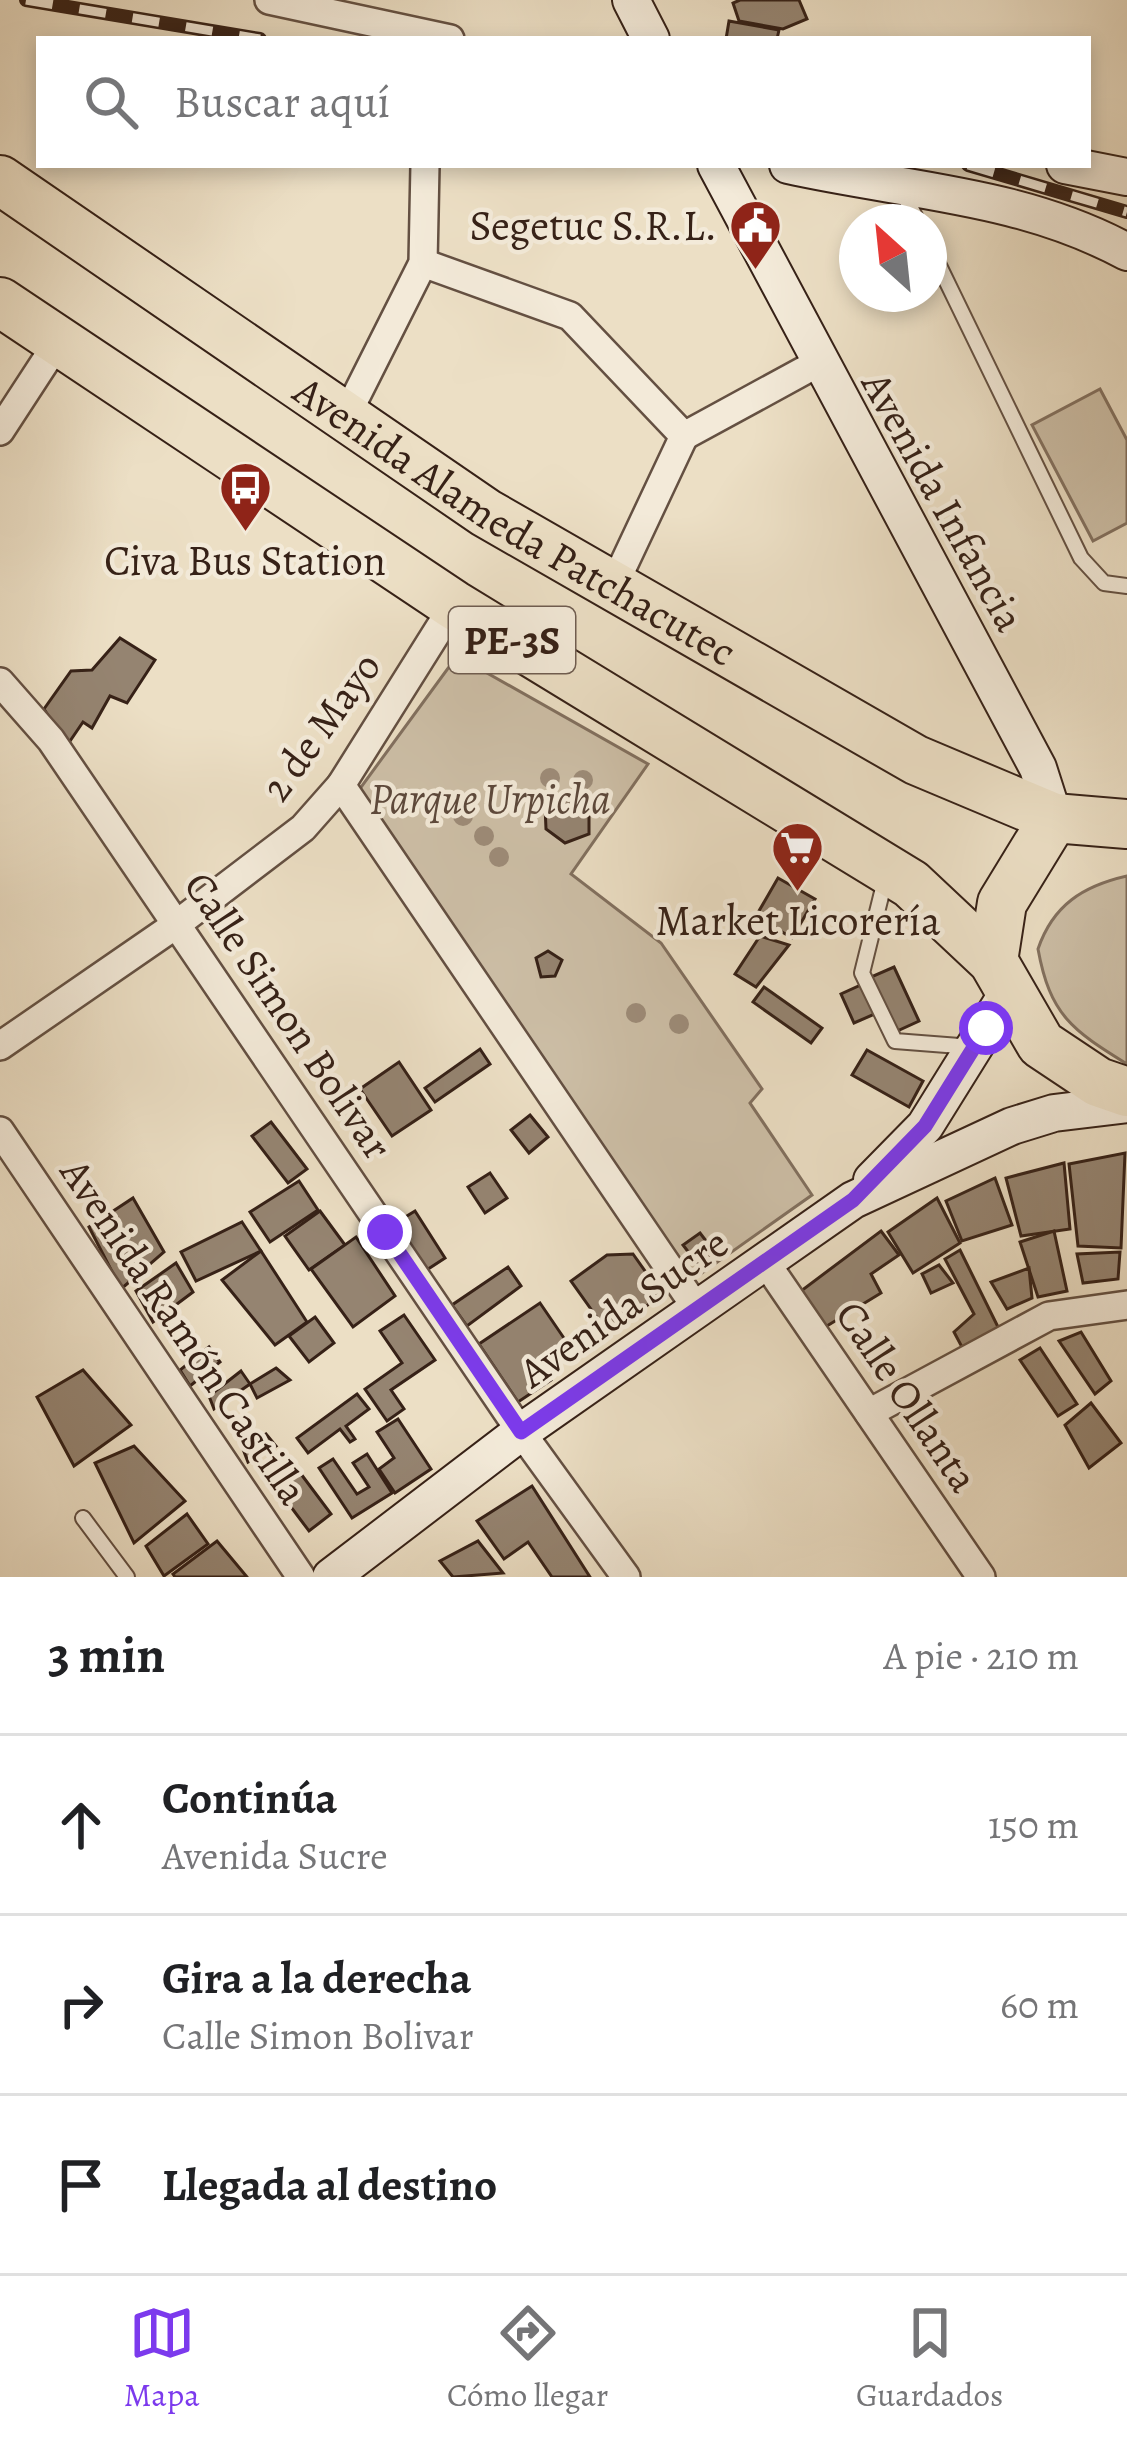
<!DOCTYPE html>
<html lang="es">
<meta charset="utf-8">
<style>
:root{--surface:#fff;--page:#f6f6f6;--text:#202124;--muted:#757577;--line:#e0e0e0;--accent:#7c3aed}
body{margin:0;font-family:Alegreya,serif;background:var(--page);color:var(--text)}
.compass{position:absolute;left:839px;top:204px;width:108px;height:108px;border-radius:50%;background:var(--surface);box-shadow:0 6px 18px #0003;rotate:333deg}
.stop{position:absolute;width:36px;height:36px;margin:-27px;border:9px solid #7c3aed;border-radius:50%;background:#fff}
.stop.end{background:#7c3aed;border-color:#fff;box-shadow:0 3px 12px #0008}
.list{margin:0;padding:0;list-style:none}
h2{display:flex;justify-content:space-between;align-items:center;height:156px;margin:0;padding:0 48px;font-size:51px}
h2 small{font-size:39px;font-weight:400;color:var(--muted)}
.list li{display:grid;grid-template-columns:78px 1fr auto;gap:36px;align-items:center;box-sizing:border-box;height:180px;padding:0 48px;border-top:3px solid var(--line)}
.list b{display:block;font-size:45px;white-space:nowrap}
.list p{margin:0;font-size:39px;white-space:nowrap;color:var(--muted)}
.list em{font-size:39px;font-style:normal;color:var(--muted)}
.icon{flex:none;width:66px;height:66px;fill:none;stroke:currentColor;stroke-width:2;stroke-linecap:round;stroke-linejoin:round}
.map{position:relative;flex:none;width:1127px;height:1577px;overflow:hidden}
.search{position:absolute;background:var(--surface);box-shadow:0 6px 18px #0003;left:36px;right:36px;top:36px;height:132px;display:flex;align-items:center;gap:30px;box-sizing:border-box;padding:0 42px;border-radius:0px;color:var(--muted);font-size:45px}
.sheet{height:696px;background:var(--surface)}
nav{display:flex;justify-content:space-around;align-items:center;box-sizing:border-box;height:168px;border-top:3px solid var(--line);background:var(--surface);font-size:33px;color:var(--muted)}
nav a{display:grid;justify-items:center;gap:6px}
nav .on{color:var(--accent)}
.map>svg:first-child{display:block}
.green{fill:#cdbfa7;stroke:#82705f;stroke-width:3}
.building{fill:#958471;stroke:#362117;stroke-width:3}
.lines{fill:none;stroke-linecap:round;stroke-linejoin:round}
.lane-casing{stroke:#645042;stroke-width:18}
.street-casing{stroke:#645042;stroke-width:32}
.secondary-casing{stroke:#362117;stroke-width:40}
.highway-casing{stroke:#362117;stroke-width:52}
.lane{stroke:#f3ead9;stroke-width:14}
.street{stroke:#f3ead9;stroke-width:27}
.secondary{stroke:#f3ead9;stroke-width:36}
.highway{stroke:#ecdfc5;stroke-width:48}
.rail-casing{stroke:#362117;stroke-width:14}
.rail{stroke:#f3ead9;stroke-width:9;stroke-dasharray:27;stroke-linecap:butt}
.tree{fill:#9d8c79}
.route{stroke:#7c3aed;stroke-width:15}
.labels{text-anchor:middle;stroke-width:9;stroke-linejoin:round;paint-order:stroke}
.shield{fill:#f3ead9;stroke:#6f5d51;stroke-width:3}
.shield-label{font-size:39px;font-weight:bold;fill:#362117}
.poi-label{font-size:42px;fill:#362117;stroke:#f3ead9}
.street-label{font-size:42px;fill:#362117;stroke:#f3ead9}
.park-label{font-size:42px;font-style:italic;fill:#5c483b;stroke:#f3ead9}
</style>
<div class="map">
<svg width="1127" height="1577" viewBox="0 0 1127 1577">
<rect width="100%" height="100%" fill="#ecdfc5"/>
<filter id="stains"><feTurbulence type="fractalNoise" baseFrequency=".00167" numOctaves="4"/><feColorMatrix values="0 0 0 0 .2 0 0 0 0 .09 0 0 0 0 .02 0 0 0 .5 -.17"/></filter>
<radialGradient id="worn" r=".72"><stop offset=".6" stop-color="#630" stop-opacity="0"/><stop offset="1" stop-color="#630" stop-opacity=".3"/></radialGradient>
<!-- green -->
<g class="green">
<polygon points="1100,389 1127,440 1127,523 1093,541 1032,425"/>
<polygon points="457,656 648,764 571,874 661,943 762,1089 750,1103 812,1195 692,1280 356,794"/>
<path d="M1127,876v188c-55,-34 -77,-49 -89,-115 15,-44 45,-63 89,-73z"/>
</g>
<!-- building -->
<g class="building">
<polygon points="740,0 799,0 807,19 783,29 739,21 733,3"/>
<polygon points="729,21 779,30 777,39 726,39"/>
<polygon points="120,638 155,660 127,703 110,696 92,728 83,722 70,741 61,736 44,709 71,671 92,670"/>
<polygon points="569,793 589,806 589,834 565,843 546,829 545,806"/>
<polygon points="778,878 815,899 792,938 756,916"/>
<polygon points="760,936 789,945 756,987 735,974"/>
<polygon points="548,951 562,960 555,976 541,977 536,958"/>
<polygon points="894,967 919,1021 895,1032 871,977"/>
<polygon points="863,984 877,1013 854,1023 841,994"/>
<polygon points="764,987 822,1028 811,1043 753,1002"/>
<polygon points="480,1049 490,1064 435,1102 425,1088"/>
<polygon points="867,1050 923,1081 909,1107 852,1075"/>
<polygon points="399,1062 431,1110 392,1136 360,1089"/>
<polygon points="530,1115 548,1137 529,1153 511,1130"/>
<polygon points="271,1122 307,1169 288,1183 252,1136"/>
<polygon points="1125,1153 1121,1248 1078,1246 1069,1164"/>
<polygon points="1064,1163 1070,1229 1021,1236 1006,1178"/>
<polygon points="490,1173 507,1198 485,1213 468,1187"/>
<polygon points="995,1178 1012,1225 962,1241 946,1201"/>
<polygon points="299,1181 318,1210 270,1242 250,1212"/>
<polygon points="133,1198 164,1252 121,1289 89,1227"/>
<polygon points="937,1198 960,1243 913,1273 888,1232"/>
<polygon points="320,1211 345,1245 309,1270 285,1236"/>
<polygon points="415,1211 445,1258 419,1275 389,1227"/>
<polygon points="242,1222 261,1251 196,1281 181,1252"/>
<polygon points="881,1231 899,1255 871,1274 881,1293 817,1332 793,1297"/>
<polygon points="1054,1231 1067,1291 1038,1297 1020,1242"/>
<polygon points="700,1233 716,1254 699,1266 683,1245"/>
<polygon points="356,1237 395,1296 353,1327 311,1269"/>
<polygon points="960,1250 999,1329 963,1349 954,1332 974,1314 945,1259"/>
<polygon points="261,1251 307,1322 275,1345 222,1280"/>
<polygon points="1120,1252 1118,1279 1083,1283 1077,1254"/>
<polygon points="633,1254 662,1295 608,1333 571,1281 607,1255"/>
<polygon points="176,1263 193,1292 153,1322 136,1291"/>
<polygon points="939,1265 953,1283 931,1293 922,1274"/>
<polygon points="508,1267 521,1286 467,1326 452,1305"/>
<polygon points="1029,1268 1032,1298 1007,1309 991,1282"/>
<polygon points="540,1303 568,1344 540,1363 551,1380 518,1402 479,1344"/>
<polygon points="404,1315 435,1360 391,1390 404,1409 387,1421 365,1389 402,1363 380,1331"/>
<polygon points="315,1317 334,1343 309,1362 289,1336"/>
<polygon points="1081,1332 1111,1381 1095,1394 1059,1341"/>
<polygon points="209,1347 220,1362 190,1386 180,1370"/>
<polygon points="1040,1348 1077,1404 1058,1416 1020,1360"/>
<polygon points="276,1368 290,1380 257,1398 250,1384"/>
<polygon points="83,1370 131,1425 74,1466 37,1397"/>
<polygon points="241,1371 250,1384 214,1409 209,1396"/>
<polygon points="357,1394 369,1409 346,1426 355,1439 350,1442 340,1429 308,1453 297,1438"/>
<polygon points="1091,1403 1121,1443 1089,1468 1065,1425"/>
<polygon points="398,1419 431,1469 395,1493 379,1469 394,1458 377,1432"/>
<polygon points="266,1434 276,1446 248,1462 243,1449"/>
<polygon points="134,1446 185,1501 134,1543 95,1463"/>
<polygon points="367,1454 392,1493 352,1518 319,1468 333,1459 357,1494 369,1487 353,1463"/>
<polygon points="289,1458 331,1514 309,1531 267,1475"/>
<polygon points="532,1486 590,1577 552,1577 528,1542 504,1559 477,1521"/>
<polygon points="187,1514 208,1544 164,1576 146,1546"/>
<polygon points="217,1541 247,1577 175,1577 173,1574"/>
<polygon points="478,1541 503,1573 453,1577 440,1561"/>
</g>
<g class="lines">
<defs>
<g id="lane">
<polyline points="901,189 918,222"/>
<polyline points="929,245 1081,558 1104,583 1127,586"/>
<polyline points="885,880 862,973 895,1041 972,1047"/>
<polyline points="83,1518 127,1577"/>
</g>
<g id="street">
<polyline points="269,0 450,39"/>
<polyline points="423,263 570,316 684,436 613,587"/>
<polyline points="347,414 423,263 425,165"/>
<polyline points="0,431 58,342"/>
<polyline points="684,436 818,363"/>
<polyline points="0,682 51,740 521,1432 626,1577"/>
<polyline points="341,785 695,1306"/>
<polyline points="0,1046 177,924 303,828 341,785 454,605"/>
<polyline points="0,1131 301,1577"/>
<polyline points="766,1263 981,1577"/>
<polyline points="869,1413 1049,1316 1127,1305"/>
</g>
<g id="secondary">
<polyline points="631,0 651,39"/>
<polyline points="716,165 1038,768 1054,818"/>
<path d="M788,165c116,26 232,29 339,87"/>
<polyline points="1065,165 1127,177"/>
<polyline points="872,1180 925,1126 1009,991"/>
<polyline points="331,1577 521,1432 853,1200 1012,1126 1054,1113 1127,1104"/>
</g>
<g id="highway">
<path id="s1" d="M0,180l486,333 430,247 138,58 73,6"/>
<polyline points="0,302 454,605 911,884 993,961 1041,1044 1098,1082 1127,1092"/>
<polyline points="993,961 1002,903 1054,818"/>
</g>
</defs>
<!-- lane casing -->
<use href="#lane" class="lane-casing"/>
<!-- street casing -->
<use href="#street" class="street-casing"/>
<!-- secondary casing -->
<use href="#secondary" class="secondary-casing"/>
<!-- highway casing -->
<use href="#highway" class="highway-casing"/>
<!-- lane -->
<use href="#lane" class="lane"/>
<!-- street -->
<use href="#street" class="street"/>
<!-- secondary -->
<use href="#secondary" class="secondary"/>
<!-- highway -->
<use href="#highway" class="highway"/>
<defs>
<g id="rail">
<polyline points="26,0 260,39"/>
<polyline points="968,165 1127,212"/>
</g>
</defs>
<!-- rail casing -->
<use href="#rail" class="rail-casing"/>
<!-- rail -->
<use href="#rail" class="rail"/>
</g>
<!-- trees -->
<g class="tree">
<circle cx="550" cy="778" r="10"/>
<circle cx="583" cy="780" r="10"/>
<circle cx="463" cy="816" r="10"/>
<circle cx="484" cy="836" r="10"/>
<circle cx="499" cy="857" r="10"/>
<circle cx="636" cy="1013" r="10"/>
<circle cx="679" cy="1024" r="10"/>
</g>
<g class="lines">
<!-- route -->
<polyline class="route" points="385,1232 521,1432 853,1200 925,1126 986,1028"/>
</g>
<!-- icons -->
<defs>
<symbol id="civic-pin" viewBox="-11 -11 22 30"><path d="M0 17L-7.5 6A9.5 9.5 0 1 1 7.5 6Z" fill="#8f2418" stroke="#f3ead9"/><path d="M-.6-6.5H3V-4.5H.6V-3L4-1V1h2V6H-6V1h2V-1L-.6-3ZM-1.2 2.5V6h2.4V2.5Z" fill="#fff"/></symbol>
<symbol id="bus-pin" viewBox="-11 -11 22 30"><path d="M0 17L-7.5 6A9.5 9.5 0 1 1 7.5 6Z" fill="#8f2418" stroke="#f3ead9"/><path d="M-5-6H5V4H4V6H2V4H-2V6H-4V4H-5ZM-3.5-4V0h7V-4ZM-3.5 1.2v1.5H-2V1.2ZM2 1.2v1.5H3.5V1.2Z" fill="#fff"/></symbol>
<symbol id="supermarket-pin" viewBox="-11 -11 22 30"><path d="M0 17L-7.5 6A9.5 9.5 0 1 1 7.5 6Z" fill="#8f2418" stroke="#f3ead9"/><path d="M-6-5.5h2.5l.6 2H6L4.5 2H-2.5L-4.4-4H-6ZM-1.5 3.2a1.3 1.3 0 1 0 .1 0ZM3 3.2a1.3 1.3 0 1 0 .1 0Z" fill="#fff"/></symbol>
</defs>
<g fill-rule="evenodd">
<use href="#civic-pin" x="726" y="196" width="59" height="81"/>
<use href="#bus-pin" x="216" y="458" width="59" height="81"/>
<use href="#supermarket-pin" x="768" y="818" width="59" height="81"/>
</g>
<g class="labels">
<!-- shield labels -->
<rect class="shield" x="449" y="607" width="126" height="66" rx="9"/>
<g class="shield-label">
<text x="512" y="654">PE-3S</text>
</g>
<!-- poi labels -->
<g class="poi-label">
<text x="717" y="240" text-anchor="end">Segetuc S.R.L.</text>
<text x="245" y="575">Civa Bus Station</text>
<text x="798" y="935">Market Licorería</text>
</g>
<!-- street labels -->
<g class="street-label">
<text transform="translate(944 501) rotate(61)" y="15">Avenida Infancia</text>
<text dy="15" stroke="none"><textPath href="#s1" startOffset="618">Avenida Alameda Patchacutec</textPath></text>
<text transform="translate(320 726) rotate(-54)" y="15">2 de Mayo</text>
<text transform="translate(289 1015) rotate(56)" y="15">Calle Simon Bolivar</text>
<text transform="translate(623 1307) rotate(-35)" y="15">Avenida Sucre</text>
<text transform="translate(185 1331) rotate(56)" y="15">Avenida Ramón Castilla</text>
<text transform="translate(908 1396) rotate(56)" y="15">Calle Ollanta</text>
</g>
<!-- park labels -->
<g class="park-label">
<text x="490" y="813">Parque Urpicha</text>
</g>
</g>
<rect width="100%" height="100%" filter="url(#stains)"/>
<rect width="100%" height="100%" fill="url(#worn)"/>
</svg>
<svg class="compass" viewBox="-18 -18 36 36"><path d="M0-13l5 13h-10z" fill="#e53935"/><path d="M0 13l5-13h-10z" fill="#757577"/></svg>
<div class="stop" style="left:986px;top:1028px"></div>
<div class="stop end" style="left:385px;top:1232px"></div>
<div class="search"><svg class="icon" aria-label="search" viewBox="0 0 24 24"><circle cx="10" cy="10" r="6"/><path d="M15 15l6 6"/></svg>Buscar aquí</div>
</div>
<section class="sheet">
<h2>3 min<small>A pie · 210 m</small></h2>
<ul class="list">
<li><svg class="icon" aria-label="ahead" viewBox="0 0 24 24"><path d="M12 20V5M6 11l6-6 6 6"/></svg><div><b>Continúa</b><p>Avenida Sucre</p></div><em>150 m</em></li>
<li><svg class="icon" aria-label="right" viewBox="0 0 24 24"><path d="M7 20v-9h11M14 6l5 5-5 5"/></svg><div><b>Gira a la derecha</b><p>Calle Simon Bolivar</p></div><em>60 m</em></li>
<li><svg class="icon" aria-label="arrive" viewBox="0 0 24 24"><path d="M6 21V4h12l-3 4 3 4H6"/></svg><div><b>Llegada al destino</b></div></li>
</ul>
</section>
<nav>
<a class="on"><svg class="icon" aria-label="map" viewBox="0 0 24 24"><path d="M3 6l6-2 6 2 6-2v14l-6 2-6-2-6 2zM9 4v14M15 6v14"/></svg>Mapa</a>
<a><svg class="icon" aria-label="directions" viewBox="0 0 24 24"><path d="M12 3l9 9-9 9-9-9zM9 14v-3h6M13 9l2 2-2 2"/></svg>Cómo llegar</a>
<a><svg class="icon" aria-label="saved" viewBox="0 0 24 24"><path d="M7 4h10v16l-5-4-5 4z"/></svg>Guardados</a>
</nav>
